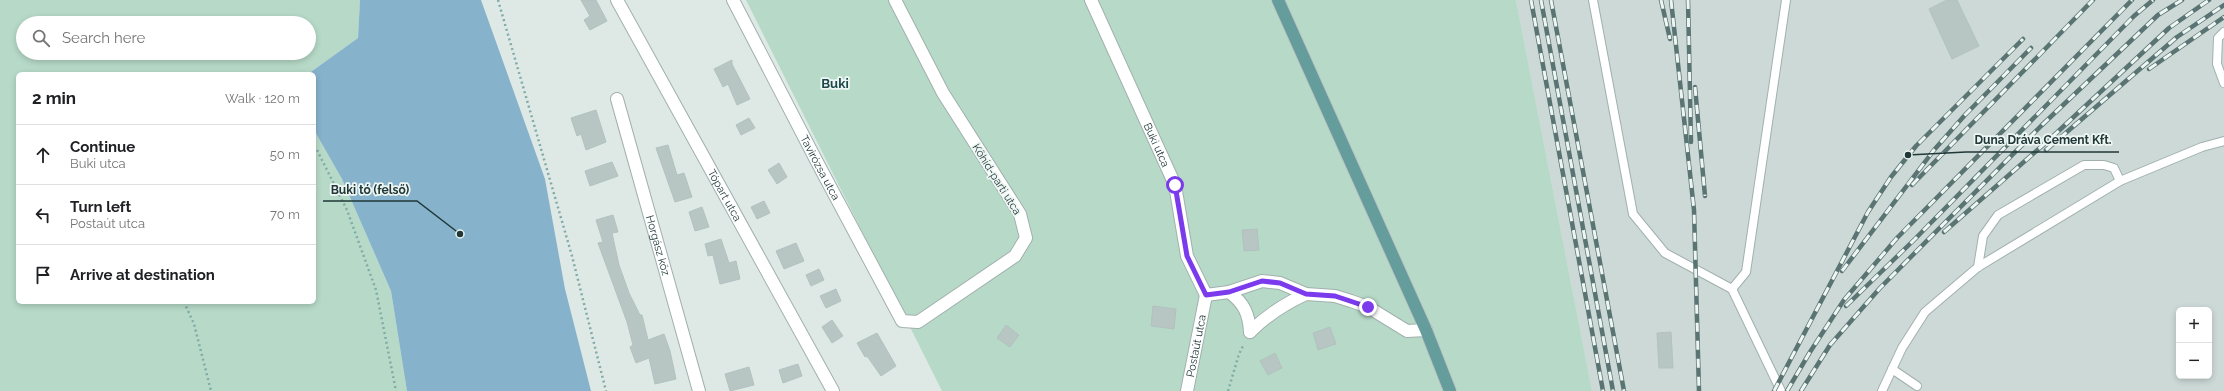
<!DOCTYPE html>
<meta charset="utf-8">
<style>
:root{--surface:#fff;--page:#f2f2f2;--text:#202124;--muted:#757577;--line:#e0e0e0}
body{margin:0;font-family:Raleway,sans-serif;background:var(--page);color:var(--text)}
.controls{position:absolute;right:12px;bottom:12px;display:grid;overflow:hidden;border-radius:6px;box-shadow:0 2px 6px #0003}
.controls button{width:36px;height:36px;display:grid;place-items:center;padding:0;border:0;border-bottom:1px solid var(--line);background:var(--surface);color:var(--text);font:20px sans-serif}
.stop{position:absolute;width:12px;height:12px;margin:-9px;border:3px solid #7c3aed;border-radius:50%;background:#fff}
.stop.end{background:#7c3aed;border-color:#fff;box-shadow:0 1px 4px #0008}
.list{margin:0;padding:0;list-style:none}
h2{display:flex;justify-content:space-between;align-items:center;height:52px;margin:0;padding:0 16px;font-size:17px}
h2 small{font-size:13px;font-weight:400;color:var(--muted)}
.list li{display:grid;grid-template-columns:26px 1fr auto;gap:12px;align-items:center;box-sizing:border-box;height:60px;padding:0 16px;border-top:1px solid var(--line)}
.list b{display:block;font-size:15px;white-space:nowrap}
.list p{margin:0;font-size:13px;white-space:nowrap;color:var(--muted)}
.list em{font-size:13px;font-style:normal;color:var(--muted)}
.icon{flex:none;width:22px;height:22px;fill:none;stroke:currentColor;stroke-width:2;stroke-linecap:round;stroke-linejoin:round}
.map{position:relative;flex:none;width:2224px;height:391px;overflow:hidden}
.search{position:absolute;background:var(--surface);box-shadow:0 2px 6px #0003;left:16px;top:16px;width:300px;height:44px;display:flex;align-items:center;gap:10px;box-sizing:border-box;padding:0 14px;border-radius:22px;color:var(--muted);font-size:15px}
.panel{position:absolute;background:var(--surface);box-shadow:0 2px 6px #0003;left:16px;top:72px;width:300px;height:232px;border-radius:6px}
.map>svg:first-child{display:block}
.built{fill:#ccd9d6;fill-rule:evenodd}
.green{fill:#b7dac8;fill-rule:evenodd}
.water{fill:#87b2cc}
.building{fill:#b7c6c3;stroke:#b1c2bf}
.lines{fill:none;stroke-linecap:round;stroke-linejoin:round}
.lane-casing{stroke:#a1b0ae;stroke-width:10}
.street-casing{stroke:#a1b0ae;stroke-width:14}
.primary-casing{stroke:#bcc3c3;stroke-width:14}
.path{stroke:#80aba7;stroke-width:2.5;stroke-dasharray:2 3;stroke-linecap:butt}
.lane{stroke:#fff;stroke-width:8}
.street{stroke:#fff;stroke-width:12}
.primary{stroke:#649d9b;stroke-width:12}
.rail-casing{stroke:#5a7473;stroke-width:4.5}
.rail{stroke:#eef6f4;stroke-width:3;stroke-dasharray:9;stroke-linecap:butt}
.route{stroke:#7c3aed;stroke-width:5}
.labels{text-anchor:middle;stroke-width:3.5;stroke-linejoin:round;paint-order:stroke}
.street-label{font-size:11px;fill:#203837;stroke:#eef6f4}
.quarter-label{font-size:13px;font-weight:bold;fill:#1d4848;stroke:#eef6f4}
.leader{fill:none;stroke:#203837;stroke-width:1.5}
.callout-dot{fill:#203837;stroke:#eef6f4;stroke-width:1.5}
.callout-label{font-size:12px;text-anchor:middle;font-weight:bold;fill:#203837;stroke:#eef6f4;stroke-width:3.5;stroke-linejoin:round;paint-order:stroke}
</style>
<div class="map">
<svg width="2224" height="391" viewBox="0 0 2224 391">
<rect width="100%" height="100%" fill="#dee9e6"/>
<!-- built -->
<path class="built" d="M1516,0h708v391h-632zM2179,310h30v66h-30z"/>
<!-- green -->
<g class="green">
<path d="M0,0h360l-2,38 -50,36h-290v228h296v-172l28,49 49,112 16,100h-407zM23,23h286v30h-286z"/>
<polygon points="746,0 1516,0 1592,391 942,391"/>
</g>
<!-- water -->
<polygon class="water" points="360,0 481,0 545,179 565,289 591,391 407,391 391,291 342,179 314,130 314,74 308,74 358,38"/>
<!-- building -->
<g class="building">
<polygon points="581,0 596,0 607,21 590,30 584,20 590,16"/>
<polygon points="1947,0 1957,0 1979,46 1952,59 1929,9"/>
<polygon points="732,60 732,64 750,99 737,105 728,84 723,87 714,69"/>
<polygon points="596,110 606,142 586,150 581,134 577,136 571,118"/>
<polygon points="749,118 755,128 741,135 736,125"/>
<polygon points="668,145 677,175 684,173 692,197 675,202 656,148"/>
<polygon points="612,162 618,176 590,186 585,171"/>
<polygon points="779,163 787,177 777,184 768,170"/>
<polygon points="764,201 770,213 757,219 751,207"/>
<polygon points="702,207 709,227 695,231 689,212"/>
<polygon points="613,215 618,232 612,233 619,265 629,293 640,315 642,315 648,340 664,334 670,351 676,379 655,384 649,358 636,363 630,347 633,345 627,322 598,243 603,242 596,220"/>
<polygon points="1257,229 1259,250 1244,251 1242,230"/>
<polygon points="721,239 729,263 736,261 740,279 720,284 713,255 708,256 705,244"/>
<polygon points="796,243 804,261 784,269 776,251"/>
<polygon points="819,269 824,280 811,286 806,275"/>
<polygon points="836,289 841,301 826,308 820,296"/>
<polygon points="1153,306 1176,309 1174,329 1151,326"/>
<polygon points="832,320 843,336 832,343 822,327"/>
<polygon points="1006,325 1019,335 1010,347 997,338"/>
<polygon points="1330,327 1336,344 1318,350 1313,333"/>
<polygon points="1671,332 1673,368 1659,368 1657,333"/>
<polygon points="877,333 896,366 881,376 867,356 865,357 857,343"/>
<polygon points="1275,353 1282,368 1268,375 1260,361"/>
<polygon points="798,364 802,376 783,383 779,370"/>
<polygon points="749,367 754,385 730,391 725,374"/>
</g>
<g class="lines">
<defs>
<g id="lane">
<polyline points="1593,0 1633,214 1665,253 1732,289 1781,391"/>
<polyline points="2224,32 2218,38 2217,64 2224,83"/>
<polyline points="1978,267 1983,236 1998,215 2084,165 2104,165 2114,168 2120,181"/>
<polyline points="1732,289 1746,272 1786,0"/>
<polyline points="1892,369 1917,386"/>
<polyline points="1882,391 1902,348 1925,312 1978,267 2120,181 2202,147 2224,141"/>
</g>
<g id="street">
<path id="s1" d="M617,0l216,391"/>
<path id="s2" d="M733,0l83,160 86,161 16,1 97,-66 11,-18 -6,-24 -77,-121 -48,-93"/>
<path id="s3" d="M1091,0l84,185 12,71 19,39"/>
<path id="s4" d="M617,99l82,292"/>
<path d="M1229,292c15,11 20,22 21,40"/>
<polyline points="1206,295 1229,292 1262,281 1280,283 1306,294 1335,296 1351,301 1368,307 1407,331 1426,330"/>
<path d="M1250,332c17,-17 34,-28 56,-38"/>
<path id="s5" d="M1187,391l19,-96"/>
</g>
<polyline id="primary" points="1278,0 1426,330 1450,391"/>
</defs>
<!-- lane casing -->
<use href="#lane" class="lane-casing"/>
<!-- street casing -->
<use href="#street" class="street-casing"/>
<!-- primary casing -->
<use href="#primary" class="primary-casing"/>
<!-- path -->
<g class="path">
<polyline points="498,0 572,256 606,391"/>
<polyline points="317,150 347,210 376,290 396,391"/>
<polyline points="184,302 194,324 211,391"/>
<polyline points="1228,391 1239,354 1244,344"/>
</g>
<!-- lane -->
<use href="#lane" class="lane"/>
<!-- street -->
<use href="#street" class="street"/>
<!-- primary -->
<use href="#primary" class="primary"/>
<defs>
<g id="rail">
<polyline points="1531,0 1603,391"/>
<polyline points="1541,0 1613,391"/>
<polyline points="1551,0 1624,391"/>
<polyline points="1661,0 1670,39"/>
<polyline points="1671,0 1694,210 1699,391"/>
<polyline points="1688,0 1691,142"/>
<polyline points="2149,69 2224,17"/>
<polyline points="1695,87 1705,196"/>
<polyline points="2046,150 2177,37 2224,5"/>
<polyline points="1912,185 2093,0"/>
<polyline points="1944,232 2050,139 2169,28 2209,0"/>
<polyline points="1842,271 1934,150 1965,115 2031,48"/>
<polyline points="1846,306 1915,239 2134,16 2153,0"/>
<polyline points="1774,391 1868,212 1891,177 1916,146 2023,39"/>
<polyline points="1787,391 1810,352 1844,300 1897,238 2132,0"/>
<polyline points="1801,391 1830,345 1880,288 2041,126 2158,15 2182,0"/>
</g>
</defs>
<!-- rail casing -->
<use href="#rail" class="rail-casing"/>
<!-- rail -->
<use href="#rail" class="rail"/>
</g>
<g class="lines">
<!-- route -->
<polyline class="route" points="1175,185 1187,256 1206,295 1229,292 1262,281 1280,283 1306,294 1335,296 1368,307"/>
</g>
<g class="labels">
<!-- street labels -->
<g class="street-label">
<text dy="4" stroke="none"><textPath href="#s3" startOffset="159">Buki utca</textPath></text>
<text dy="4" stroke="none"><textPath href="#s2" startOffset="189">Tavirózsa utca</textPath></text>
<text transform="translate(997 179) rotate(58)" y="4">Kőhíd-parti utca</text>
<text dy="4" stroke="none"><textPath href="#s1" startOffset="223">Tópart utca</textPath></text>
<text dy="4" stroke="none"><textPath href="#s4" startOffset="152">Horgász köz</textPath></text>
<text dy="4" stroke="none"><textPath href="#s5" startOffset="46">Postaút utca</textPath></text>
</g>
<!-- quarter labels -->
<g class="quarter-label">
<text x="835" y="88">Buki</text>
</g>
</g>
<!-- callouts -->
<path class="leader" d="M1908 155L1966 152H2119M460 234L417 201H323"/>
<g class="callout-dot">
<circle cx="1908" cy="155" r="4"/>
<circle cx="460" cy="234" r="4"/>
</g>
<g class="callout-label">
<text x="2043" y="144">Duna Dráva Cement Kft.</text>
<text x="370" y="194">Buki tó (felső)</text>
</g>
</svg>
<div class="controls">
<button>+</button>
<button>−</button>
</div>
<div class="stop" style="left:1175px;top:185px"></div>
<div class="stop end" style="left:1368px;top:307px"></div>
<div class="search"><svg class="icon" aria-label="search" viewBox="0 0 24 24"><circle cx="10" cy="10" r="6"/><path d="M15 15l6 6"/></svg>Search here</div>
<section class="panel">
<h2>2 min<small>Walk · 120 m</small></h2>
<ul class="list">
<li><svg class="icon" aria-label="ahead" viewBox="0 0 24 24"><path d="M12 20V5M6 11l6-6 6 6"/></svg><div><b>Continue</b><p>Buki utca</p></div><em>50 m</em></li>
<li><svg class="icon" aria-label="left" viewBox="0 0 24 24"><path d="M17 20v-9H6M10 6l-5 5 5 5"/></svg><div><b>Turn left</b><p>Postaút utca</p></div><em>70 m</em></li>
<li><svg class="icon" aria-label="arrive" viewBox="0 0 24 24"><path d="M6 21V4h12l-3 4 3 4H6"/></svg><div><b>Arrive at destination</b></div></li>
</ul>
</section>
</div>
